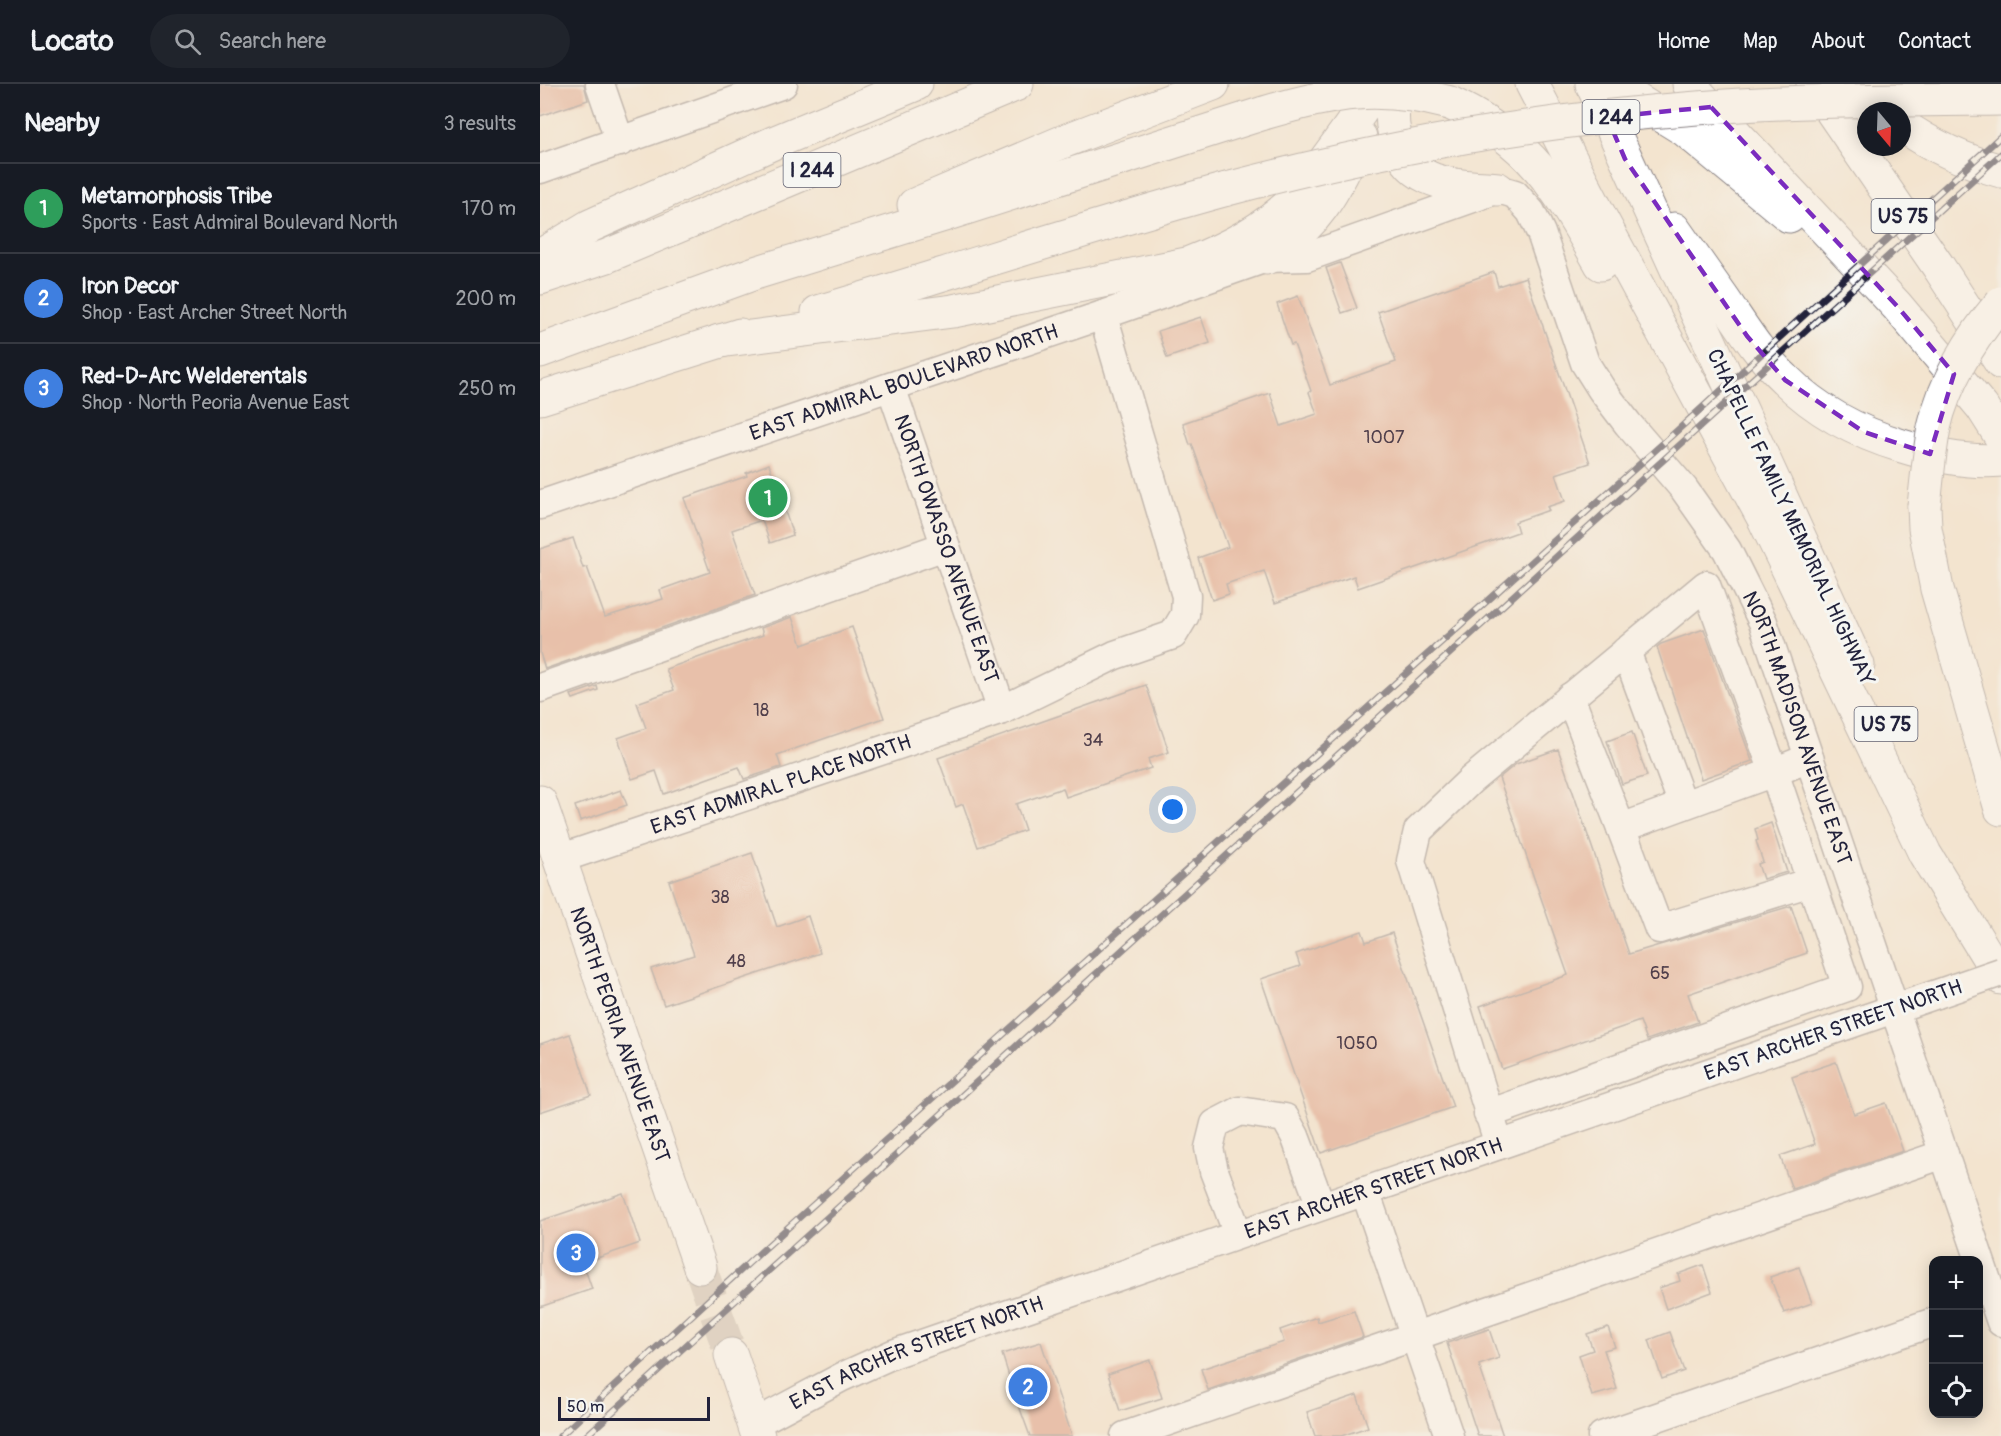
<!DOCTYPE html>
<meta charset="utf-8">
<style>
:root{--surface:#171b24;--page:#20242c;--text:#f1f3f6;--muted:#9ea1a6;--line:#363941;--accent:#ea580c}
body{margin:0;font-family:Pangolin,sans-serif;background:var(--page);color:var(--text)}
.controls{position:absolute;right:18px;bottom:18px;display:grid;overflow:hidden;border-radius:12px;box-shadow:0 3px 15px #0003}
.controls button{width:54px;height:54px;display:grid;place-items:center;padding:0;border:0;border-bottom:2px solid var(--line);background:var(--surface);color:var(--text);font:30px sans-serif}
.compass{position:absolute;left:1317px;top:18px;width:54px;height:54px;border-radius:50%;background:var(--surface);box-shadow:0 3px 15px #0003;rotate:161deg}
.scale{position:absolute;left:18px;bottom:15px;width:152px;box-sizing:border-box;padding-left:6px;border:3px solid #22223b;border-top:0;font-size:16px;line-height:21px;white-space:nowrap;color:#22223b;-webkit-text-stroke:4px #f6f6f2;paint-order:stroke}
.you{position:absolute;left:633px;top:726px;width:21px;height:21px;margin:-15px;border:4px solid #fff;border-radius:50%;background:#1a73e8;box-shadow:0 0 0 9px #1a73e833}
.badge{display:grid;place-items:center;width:39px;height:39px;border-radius:50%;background:var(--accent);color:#fff;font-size:20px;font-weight:700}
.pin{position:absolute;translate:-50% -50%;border:3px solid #fff;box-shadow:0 2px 6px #0006}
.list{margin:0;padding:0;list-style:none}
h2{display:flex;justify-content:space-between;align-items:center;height:78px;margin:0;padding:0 24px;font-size:26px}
h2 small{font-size:20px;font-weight:400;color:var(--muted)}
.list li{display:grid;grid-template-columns:39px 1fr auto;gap:18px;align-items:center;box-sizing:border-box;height:90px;padding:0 24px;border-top:2px solid var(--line)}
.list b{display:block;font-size:22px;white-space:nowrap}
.list p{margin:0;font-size:20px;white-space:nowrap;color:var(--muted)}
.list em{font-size:20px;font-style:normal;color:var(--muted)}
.icon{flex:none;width:33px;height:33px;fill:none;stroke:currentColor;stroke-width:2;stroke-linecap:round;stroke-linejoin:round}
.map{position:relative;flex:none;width:1461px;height:1352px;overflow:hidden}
header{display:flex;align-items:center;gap:36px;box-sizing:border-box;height:84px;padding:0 30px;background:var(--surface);border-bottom:2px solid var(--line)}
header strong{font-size:28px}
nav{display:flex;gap:33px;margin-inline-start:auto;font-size:21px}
.search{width:420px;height:54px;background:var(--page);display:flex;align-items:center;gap:15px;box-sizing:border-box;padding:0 21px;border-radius:33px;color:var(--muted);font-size:22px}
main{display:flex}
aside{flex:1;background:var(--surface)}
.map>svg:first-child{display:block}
.building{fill:#dc967b}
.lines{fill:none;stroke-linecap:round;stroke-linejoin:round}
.major-tunnel{stroke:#c9bdb1;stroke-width:33;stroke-dasharray:33 16;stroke-linecap:butt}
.minor-casing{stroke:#8a8385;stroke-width:31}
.major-casing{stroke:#8a8385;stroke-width:35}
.highway-casing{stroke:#8a8385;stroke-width:35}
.minor{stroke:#fff;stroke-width:28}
.major{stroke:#fff;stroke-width:33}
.highway{stroke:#fff;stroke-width:33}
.rail-casing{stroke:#22223b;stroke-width:7}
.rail{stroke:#f6f6f2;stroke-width:4.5;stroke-dasharray:14;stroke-linecap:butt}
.minor-bridge-casing{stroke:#8a8385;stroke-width:31;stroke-linecap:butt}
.highway-bridge-casing{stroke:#8a8385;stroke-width:35;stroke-linecap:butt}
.minor-bridge{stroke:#fff;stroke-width:28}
.highway-bridge{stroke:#fff;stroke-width:33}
.marked{fill:none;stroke:#7b2cbf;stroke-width:4.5;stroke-dasharray:12 8;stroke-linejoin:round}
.labels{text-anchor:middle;stroke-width:6;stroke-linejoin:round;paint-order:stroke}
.number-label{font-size:18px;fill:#503f4b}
.shield{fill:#f6f6f2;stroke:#626272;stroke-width:1.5}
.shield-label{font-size:20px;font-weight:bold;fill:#22223b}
.street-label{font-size:21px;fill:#22223b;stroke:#f6f6f2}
</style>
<header>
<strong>Locato</strong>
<div class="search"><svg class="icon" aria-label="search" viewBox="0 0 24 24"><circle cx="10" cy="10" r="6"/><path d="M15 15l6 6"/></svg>Search here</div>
<nav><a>Home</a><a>Map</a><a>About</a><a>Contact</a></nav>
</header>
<main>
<aside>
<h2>Nearby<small>3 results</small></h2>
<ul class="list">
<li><span class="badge" style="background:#2e9e5b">1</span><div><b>Metamorphosis Tribe</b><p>Sports · East Admiral Boulevard North</p></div><em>170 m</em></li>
<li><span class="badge" style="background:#3f7fe0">2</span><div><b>Iron Decor</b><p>Shop · East Archer Street North</p></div><em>200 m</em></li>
<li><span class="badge" style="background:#3f7fe0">3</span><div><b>Red-D-Arc Welderentals</b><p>Shop · North Peoria Avenue East</p></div><em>250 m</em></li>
</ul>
</aside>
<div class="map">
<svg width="1461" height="1352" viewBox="0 0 1461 1352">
<rect width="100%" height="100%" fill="#f6f6f2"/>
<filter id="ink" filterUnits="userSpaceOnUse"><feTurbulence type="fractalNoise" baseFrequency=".0167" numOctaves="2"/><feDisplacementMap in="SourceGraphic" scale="12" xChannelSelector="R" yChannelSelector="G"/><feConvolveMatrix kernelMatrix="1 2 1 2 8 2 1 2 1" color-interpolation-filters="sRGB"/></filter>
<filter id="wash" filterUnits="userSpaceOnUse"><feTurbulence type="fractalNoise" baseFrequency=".008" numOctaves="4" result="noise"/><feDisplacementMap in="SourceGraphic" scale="24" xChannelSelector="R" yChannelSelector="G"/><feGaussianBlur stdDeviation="1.35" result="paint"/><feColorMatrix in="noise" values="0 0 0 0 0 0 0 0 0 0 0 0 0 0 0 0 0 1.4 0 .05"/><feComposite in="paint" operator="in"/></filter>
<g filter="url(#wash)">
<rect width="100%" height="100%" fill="#f3e4cf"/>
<g id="blocks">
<!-- building -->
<g class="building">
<polygon points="0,0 44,0 48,16 0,32"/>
<polygon points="800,179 817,224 802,229 786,184"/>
<polygon points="954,188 958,202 986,193 1050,379 1016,390 1025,417 1007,423 1009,426 975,438 978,448 818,504 814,492 735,519 724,487 686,500 689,510 672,516 658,474 688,463 652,360 650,361 643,339 730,309 741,342 777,330 769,308 771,307 754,260 751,261 737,220 758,212 790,301 856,278 838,228"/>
<polygon points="661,233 670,259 627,274 618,247"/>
<polygon points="229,380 253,451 230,459 222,436 192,446 215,511 5,585 0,569 0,465 33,454 43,484 47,483 65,533 123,515 120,506 170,488 144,414 207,392 206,389"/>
<polygon points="252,533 262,561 312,543 344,634 237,671 241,683 204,695 199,683 124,710 116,687 92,695 78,654 106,644 97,619 134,606 126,585 223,551 221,544"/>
<polygon points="1164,545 1212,677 1161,695 1117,563 1121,560"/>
<polygon points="606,601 629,668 608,675 611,684 526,713 523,704 476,720 485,746 438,763 423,720 416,723 398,674"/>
<polygon points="57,602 58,606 33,615 31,611"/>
<polygon points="1092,648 1107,692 1082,700 1067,657"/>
<polygon points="1018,665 1089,870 1251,822 1267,869 1148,910 1158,938 1107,956 1100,937 962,985 940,922 1028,891 959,694 976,680"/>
<polygon points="81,706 87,721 40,737 35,722"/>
<polygon points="1231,739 1247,788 1223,795 1218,780 1223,778 1216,757 1218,756 1215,745"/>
<polygon points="212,769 237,843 268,832 280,869 124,921 111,885 154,871 129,797"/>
<polygon points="822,847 826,858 852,849 913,1023 781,1069 721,895 760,882 756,870"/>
<polygon points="30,950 51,1011 0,1028 0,960"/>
<polygon points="1296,978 1314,1030 1346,1019 1363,1067 1252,1105 1240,1072 1275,1060 1252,993"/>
<polygon points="83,1109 100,1159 43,1179 52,1205 0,1223 0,1137"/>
<polygon points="1163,1181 1172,1208 1126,1225 1119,1204 1140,1197 1138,1190"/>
<polygon points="1259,1183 1272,1219 1244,1229 1230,1193"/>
<polygon points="814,1227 823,1253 668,1306 661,1285 744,1258 740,1246 777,1233 778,1238"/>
<polygon points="1068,1243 1075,1263 1064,1266 1077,1305 1052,1312 1039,1271 1053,1266 1047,1250"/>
<polygon points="949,1245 959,1274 939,1281 963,1352 938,1352 907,1259"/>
<polygon points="1130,1248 1144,1287 1122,1295 1109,1256"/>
<polygon points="501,1258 532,1352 490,1352 475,1311 462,1270"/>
<polygon points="610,1276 622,1314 580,1327 568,1290"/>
<polygon points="817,1311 828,1343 801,1352 775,1352 767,1328"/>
</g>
</g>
</g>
<g filter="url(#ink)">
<use href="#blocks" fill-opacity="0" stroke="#8a8385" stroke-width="1.5"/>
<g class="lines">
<!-- major-tunnel -->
<polyline class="major-tunnel" points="160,1183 191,1271"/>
<defs>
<g id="minor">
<polyline points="60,0 80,58"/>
<polyline points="0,85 243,0"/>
<path id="s1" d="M351,303l111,323"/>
<path id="s2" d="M0,421l563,-190 163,-57 41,-1 191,-68 17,5 16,18 10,21 44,130 17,27 26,34 56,65 43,61 36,72 238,700"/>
<polyline points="1086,567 1143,721"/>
<polyline points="0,604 405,462"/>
<polyline points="1081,744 1119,845 1271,798"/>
<path id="s3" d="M19,775l443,-149 113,-55 58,-20 12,-20 1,-19 -83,-281"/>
<polyline points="948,1030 1307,903 1234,688 1081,744 1030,613"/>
<polyline points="959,1061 871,777 878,747 931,696 1166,501 1234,688 1269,674"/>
<polyline points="825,1107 909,1352"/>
<polyline points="698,1150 674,1087 669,1064 675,1040 700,1027 745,1034 755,1052 781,1122"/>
<path id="s4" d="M214,1340l88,-47 51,-23 1044,-360"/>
<polyline points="585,1352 1404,1070"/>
<polyline points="1062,1352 1394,1238"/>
</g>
<g id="major">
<path d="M856,0c-2,15 -6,32 -2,47 12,56 58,54 104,58"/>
<path d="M726,174c53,-33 68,-67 94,-121"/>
<path id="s5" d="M0,718l160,465"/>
<polyline points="191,1271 218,1352"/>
</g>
<g id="highway">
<polyline points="992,0 1063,138 1225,437 1385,770 1461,894"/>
<polyline points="1052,0 1318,581"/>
<polyline points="1071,0 1145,46 1249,132"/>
<polyline points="1149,0 1357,222 1442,323 1461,353"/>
<polyline points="1273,0 1398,182 1461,279"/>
<path d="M910,19c82,38 108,86 151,161"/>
<path d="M1362,41c31,22 63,36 99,46"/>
<polyline points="374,121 527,56 673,0"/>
<path d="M1134,145c17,24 33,47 50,71 19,28 36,56 61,79 32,32 74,54 117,67 32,10 66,17 99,14"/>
<polyline points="0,172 50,142 233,59 376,0"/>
<polyline points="0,194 67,172 477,0"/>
<path d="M278,228c137,-40 272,-86 409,-123"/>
<path d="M179,257l234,-30 234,-47c41,-16 81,-36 112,-69 8,-9 15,-20 22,-29 20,-27 40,-54 59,-82"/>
<polyline points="0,267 215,189 404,131 724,29"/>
<polyline points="0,314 200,251"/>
<polyline points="1384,422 1385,444 1397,505 1461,725"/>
</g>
</defs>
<!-- minor casing -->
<use href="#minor" class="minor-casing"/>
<!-- major casing -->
<use href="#major" class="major-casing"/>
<!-- highway casing -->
<use href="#highway" class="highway-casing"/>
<!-- minor -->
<use href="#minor" class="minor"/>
<!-- major -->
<use href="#major" class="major"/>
<!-- highway -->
<use href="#highway" class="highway"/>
<defs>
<g id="rail">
<polyline points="20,1352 224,1165 1130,353 1461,52"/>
<polyline points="46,1352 1461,70"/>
</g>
</defs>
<!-- rail casing -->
<use href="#rail" class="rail-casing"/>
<!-- rail -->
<use href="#rail" class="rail"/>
<defs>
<polyline id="minor-bridge" points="1397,910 1461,888"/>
<g id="highway-bridge">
<path d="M724,29c71,-21 113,-29 186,-10"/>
<path d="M687,105c154,-41 311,-69 470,-81 101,-8 203,-8 304,-9"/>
<path d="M1384,422c3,-26 5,-52 10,-78 10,-45 37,-90 67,-125"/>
</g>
</defs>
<!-- minor-bridge casing -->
<use href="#minor-bridge" class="minor-bridge-casing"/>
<!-- highway-bridge casing -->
<use href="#highway-bridge" class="highway-bridge-casing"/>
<!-- minor-bridge -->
<use href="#minor-bridge" class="minor-bridge"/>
<!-- highway-bridge -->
<use href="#highway-bridge" class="highway-bridge"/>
</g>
</g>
<!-- marked area -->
<path d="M0 0H1461V1352H0ZM1171,23l186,199 57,68 -24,80 -66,-22 -79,-52 -38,-44 -122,-177 -18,-42z" fill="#f3e4cf" fill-opacity=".55" fill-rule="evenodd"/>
<path class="marked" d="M1171,23l186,199 57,68 -24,80 -66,-22 -79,-52 -38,-44 -122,-177 -18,-42z"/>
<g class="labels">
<!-- number labels -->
<g class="number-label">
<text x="844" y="359">1007</text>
<text x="221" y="632">18</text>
<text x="553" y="662">34</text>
<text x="180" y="819">38</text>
<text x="196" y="883">48</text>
<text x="1120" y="895">65</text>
<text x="817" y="965">1050</text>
</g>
<!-- shield labels -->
<g class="shield">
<rect x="1042.5" y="16" width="57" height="34" rx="4.5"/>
<rect x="243.5" y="69" width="57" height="34" rx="4.5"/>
<rect x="1331.5" y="115" width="63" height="34" rx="4.5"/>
<rect x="1314.5" y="623" width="63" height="34" rx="4.5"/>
</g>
<g class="shield-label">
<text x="1071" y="40">I 244</text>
<text x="272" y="93">I 244</text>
<text x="1363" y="139">US 75</text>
<text x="1346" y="647">US 75</text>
</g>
<!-- street labels -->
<g class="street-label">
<text dy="7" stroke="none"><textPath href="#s2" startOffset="384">EAST ADMIRAL BOULEVARD NORTH</textPath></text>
<text transform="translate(1251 433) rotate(65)" y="7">CHAPELLE FAMILY MEMORIAL HIGHWAY</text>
<text dy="7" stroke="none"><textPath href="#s1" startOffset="171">NORTH OWASSO AVENUE EAST</textPath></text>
<text dy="7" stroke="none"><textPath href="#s2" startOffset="1640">NORTH MADISON AVENUE EAST</textPath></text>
<text dy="7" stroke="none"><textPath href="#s3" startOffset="234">EAST ADMIRAL PLACE NORTH</textPath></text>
<text transform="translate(1293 946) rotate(-19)" y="7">EAST ARCHER STREET NORTH</text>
<text dy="7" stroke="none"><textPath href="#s5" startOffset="246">NORTH PEORIA AVENUE EAST</textPath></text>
<text dy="7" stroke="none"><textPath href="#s4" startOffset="664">EAST ARCHER STREET NORTH</textPath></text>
<text dy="7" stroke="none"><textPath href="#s4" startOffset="178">EAST ARCHER STREET NORTH</textPath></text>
</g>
</g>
</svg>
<div class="controls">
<button>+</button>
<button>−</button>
<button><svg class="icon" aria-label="locate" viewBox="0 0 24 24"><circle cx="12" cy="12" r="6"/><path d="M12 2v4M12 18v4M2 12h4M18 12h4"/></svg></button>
</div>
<svg class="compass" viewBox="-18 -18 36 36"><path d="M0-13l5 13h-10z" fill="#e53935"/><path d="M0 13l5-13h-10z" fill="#9ea1a6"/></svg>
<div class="scale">50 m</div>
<div class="you"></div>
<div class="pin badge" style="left:228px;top:414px;background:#2e9e5b">1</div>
<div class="pin badge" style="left:488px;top:1303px;background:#3f7fe0">2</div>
<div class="pin badge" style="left:36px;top:1169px;background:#3f7fe0">3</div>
</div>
</main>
